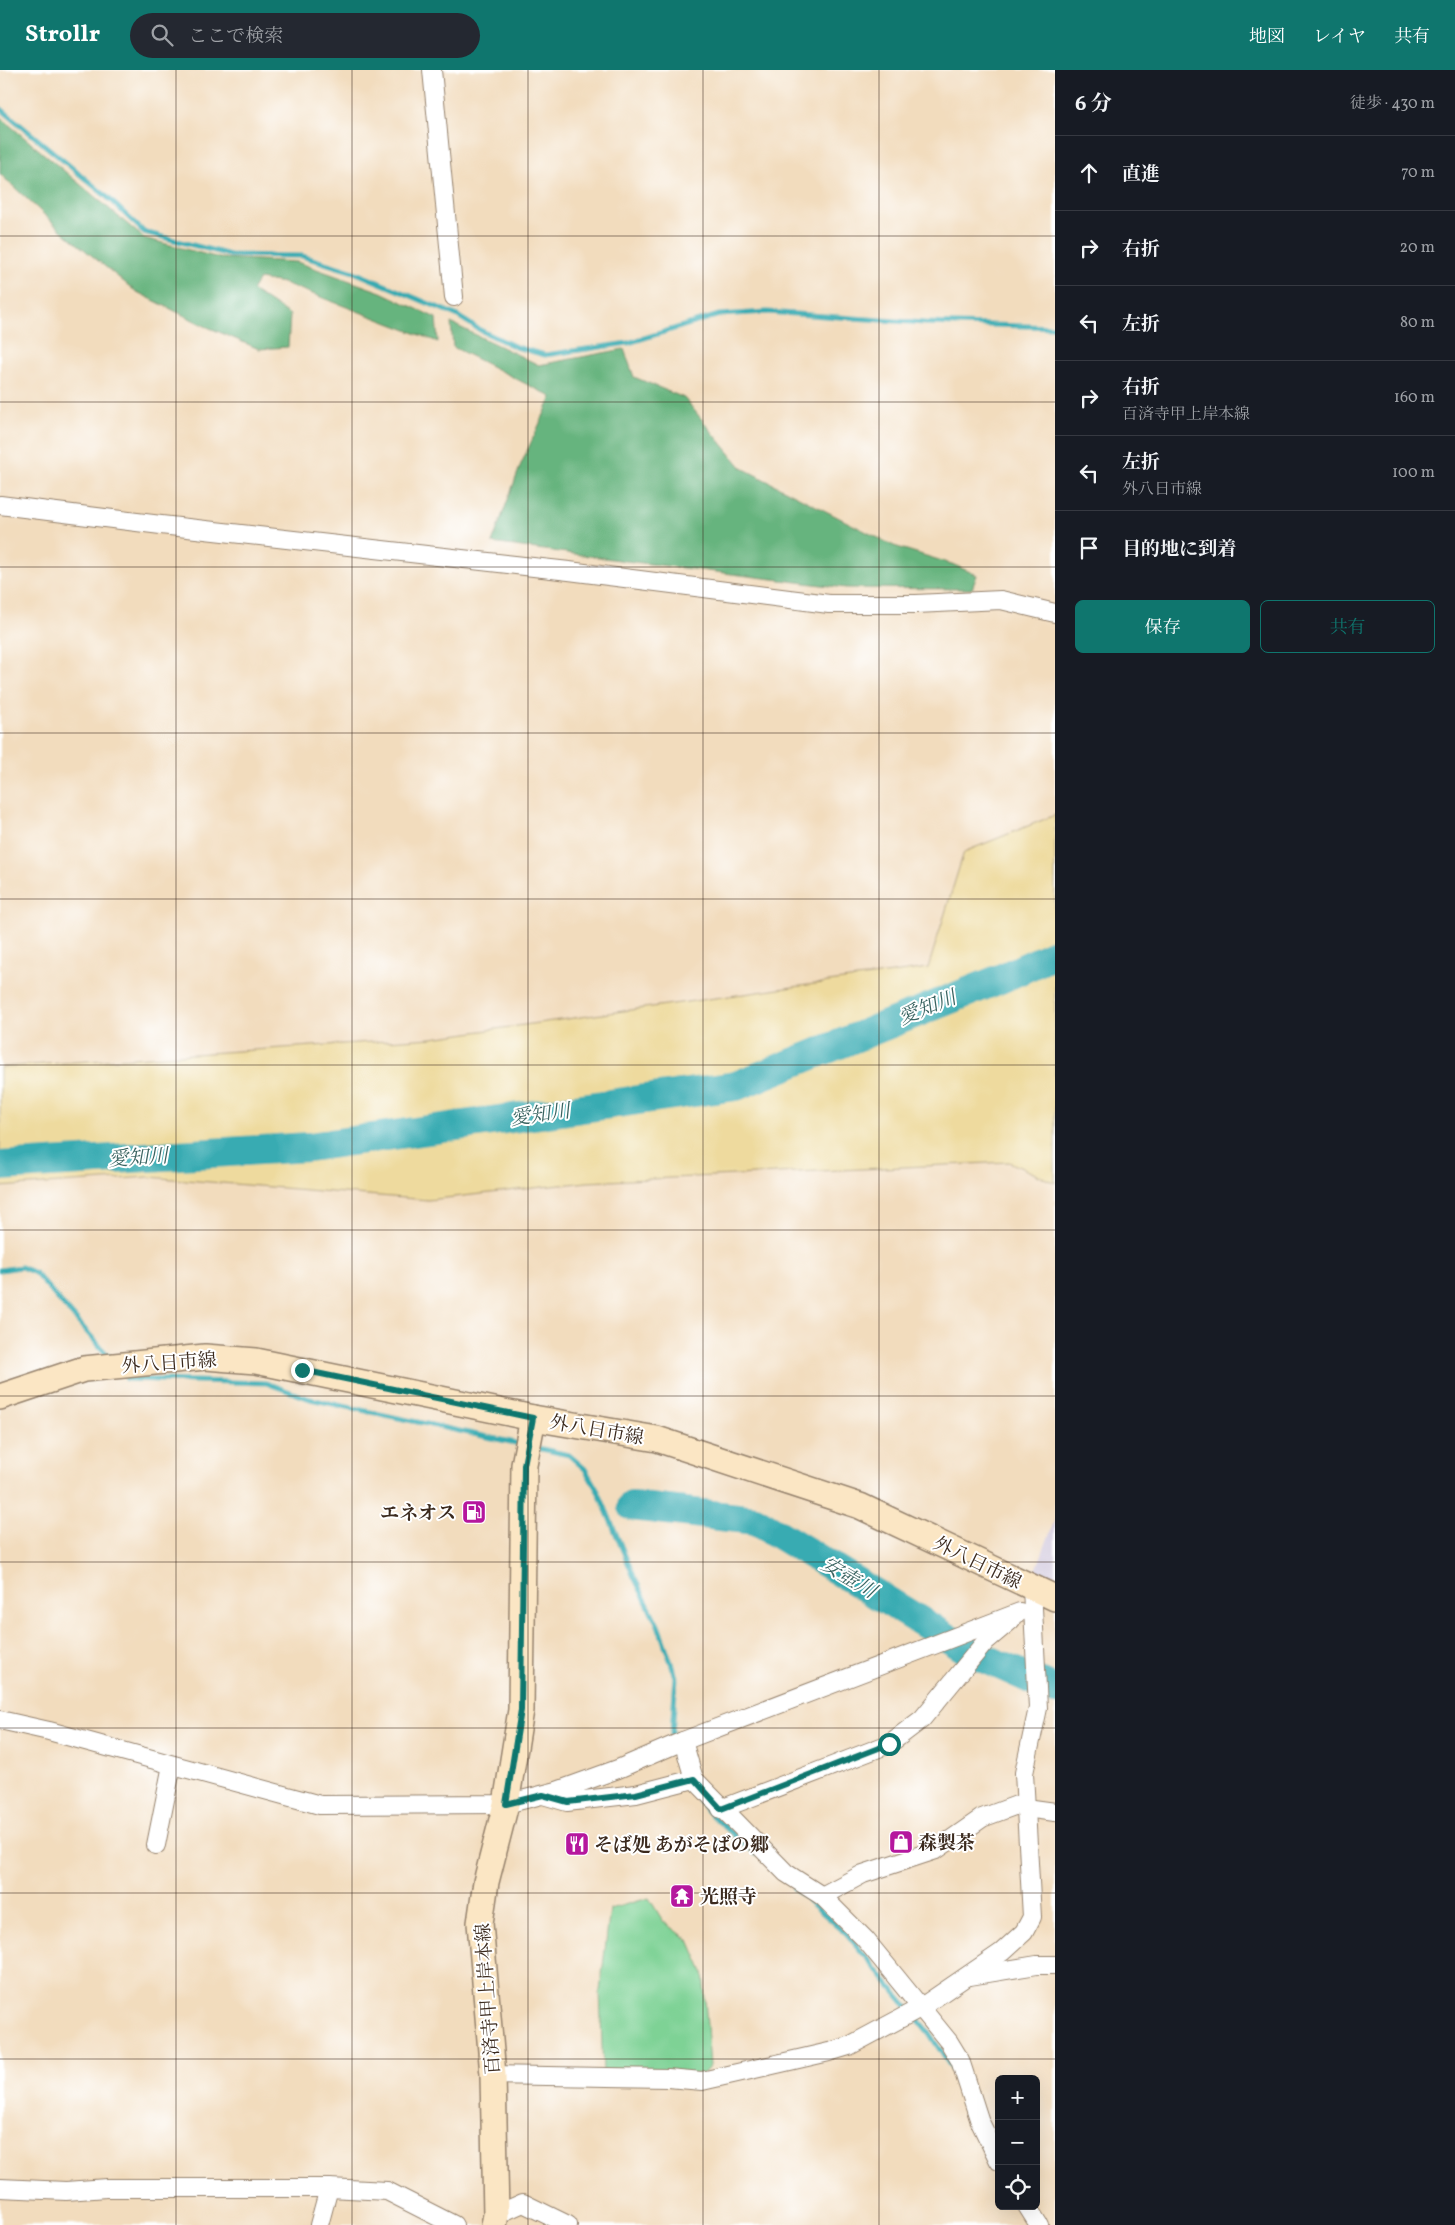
<!DOCTYPE html>
<html lang="ja">
<meta charset="utf-8">
<style>
:root{--surface:#171b24;--page:#242831;--text:#f1f3f6;--muted:#9ea1a6;--line:#363941;--accent:#0f766e}
body{margin:0;font-family:Vollkorn,"Noto Serif JP",serif;background:var(--page);color:var(--text)}
.controls{position:absolute;right:15px;bottom:15px;display:grid;overflow:hidden;border-radius:8px;box-shadow:0 5px 20px #0002}
.controls button{width:45px;height:45px;display:grid;place-items:center;padding:0;border:0;border-bottom:1px solid var(--line);background:var(--surface);color:var(--text);font:25px sans-serif}
.stop{position:absolute;width:15px;height:15px;margin:-11px;border:4px solid #0f766e;border-radius:50%;background:#fff}
.stop.end{background:#0f766e;border-color:#fff;box-shadow:0 1px 5px #0008}
.list{margin:0;padding:0;list-style:none}
h2{display:flex;justify-content:space-between;align-items:center;height:65px;margin:0;padding:0 20px;font-size:21px}
h2 small{font-size:16px;font-weight:400;color:var(--muted)}
.list li{display:grid;grid-template-columns:32px 1fr auto;gap:15px;align-items:center;box-sizing:border-box;height:75px;padding:0 20px;border-top:1px solid var(--line)}
.list b{display:block;font-size:19px;white-space:nowrap}
.list p{margin:0;font-size:16px;white-space:nowrap;color:var(--muted)}
.list em{font-size:16px;font-style:normal;color:var(--muted)}
.actions{display:flex;gap:10px;padding:15px 20px}
.actions a{flex:1;padding:11px 0;border:1px solid var(--accent);border-radius:8px;text-align:center;font-size:18px;color:var(--accent)}
.actions .main{background:var(--accent);color:#fff}
.icon{flex:none;width:28px;height:28px;fill:none;stroke:currentColor;stroke-width:2;stroke-linecap:round;stroke-linejoin:round}
.map{position:relative;flex:none;width:1055px;height:2155px;overflow:hidden}
header{display:flex;align-items:center;gap:30px;box-sizing:border-box;height:70px;padding:0 25px;background:var(--accent);color:#fff}
header strong{font-size:24px}
nav{display:flex;gap:28px;margin-inline-start:auto;font-size:18px}
.search{width:350px;height:45px;background:var(--page);display:flex;align-items:center;gap:12px;box-sizing:border-box;padding:0 18px;border-radius:28px;color:var(--muted);font-size:19px}
main{display:flex}
aside{flex:1;background:var(--surface)}
.map>svg:first-child{display:block}
.industrial{fill:#c9bfd7}
.green{fill:#7ed295;stroke:#5c7e5a}
.forest{fill:#66b47e;stroke:#506f4e}
.sand{fill:#eeda9e;stroke:#94825e}
.lines{fill:none;stroke-linecap:round;stroke-linejoin:round}
.stream{stroke:#39abb2;stroke-width:5}
.river{stroke:#39abb2;stroke-width:30}
.street-casing{stroke:#96836e;stroke-width:20}
.secondary-casing{stroke:#96836e;stroke-width:28}
.street{stroke:#fff;stroke-width:18}
.secondary{stroke:#fbe6c4;stroke-width:25}
.route{stroke:#0f766e;stroke-width:6}
.grid{fill:none;stroke:#3b2a1e;stroke-width:1;stroke-opacity:0.55}
.labels{text-anchor:middle;stroke-width:4;stroke-linejoin:round;paint-order:stroke}
.street-label{font-size:19px;fill:#3b2a1e;stroke:#fff}
.poi-label{font-size:19px;font-weight:bold;fill:#3b2a1e;stroke:#fff;text-anchor:start}
.water-label{font-size:20px;font-style:italic;fill:#3a6461;stroke:#fff}
</style>
<header>
<strong>Strollr</strong>
<div class="search"><svg class="icon" aria-label="search" viewBox="0 0 24 24"><circle cx="10" cy="10" r="6"/><path d="M15 15l6 6"/></svg>ここで検索</div>
<nav><a>地図</a><a>レイヤ</a><a>共有</a></nav>
</header>
<main>
<div class="map">
<svg width="1055" height="2155" viewBox="0 0 1055 2155">
<rect width="100%" height="100%" fill="#fff"/>
<filter id="ink" filterUnits="userSpaceOnUse"><feTurbulence type="fractalNoise" baseFrequency=".02" numOctaves="2"/><feDisplacementMap in="SourceGraphic" scale="10" xChannelSelector="R" yChannelSelector="G"/><feConvolveMatrix kernelMatrix="1 2 1 2 8 2 1 2 1" color-interpolation-filters="sRGB"/></filter>
<filter id="wash" filterUnits="userSpaceOnUse"><feTurbulence type="fractalNoise" baseFrequency=".0096" numOctaves="4" result="noise"/><feDisplacementMap in="SourceGraphic" scale="20" xChannelSelector="R" yChannelSelector="G"/><feGaussianBlur stdDeviation="1.12" result="paint"/><feColorMatrix in="noise" values="0 0 0 0 0 0 0 0 0 0 0 0 0 0 0 0 0 1.4 0 .05"/><feComposite in="paint" operator="in"/></filter>
<g filter="url(#wash)">
<rect width="100%" height="100%" fill="#f2dcbd"/>
<!-- industrial -->
<polygon class="industrial" points="1055,1449 1055,1514 1034,1506"/>
<!-- green -->
<polygon class="green" points="649,1828 663,1851 689,1870 703,1902 710,1996 702,2005 603,2002 600,1921 610,1839"/>
<!-- forest -->
<g class="forest">
<polygon points="0,47 144,168 219,188 297,192 381,222 436,248 438,272 284,213 259,209 252,220 290,245 288,277 259,279 205,256 135,221 63,162 0,104"/>
<polygon points="451,253 539,295 624,279 634,307 684,328 742,398 894,476 952,494 977,505 972,519 846,518 634,492 492,473 521,394 552,327 453,277"/>
</g>
<!-- sand -->
<polygon class="sand" points="1055,745 1055,1113 1009,1092 587,1112 428,1130 149,1107 0,1117 0,997 432,968 928,898 964,782"/>
<g class="lines">
<!-- stream -->
<g class="stream">
<polyline points="0,38 106,126 144,162 230,185 302,186 354,202 456,245 480,260 516,277 545,285 628,273 719,245 767,242 925,253 1055,257"/>
<polyline points="0,1200 21,1197 35,1203 110,1288"/>
<polyline points="122,1302 127,1309 266,1313 310,1329 520,1374"/>
<polyline points="533,1377 569,1385 585,1399 599,1423 634,1507 658,1555 676,1607 672,1663 678,1696 685,1708"/>
<polyline points="691,1717 707,1741 756,1784"/>
<polyline points="794,1818 846,1863 929,1963 956,2005"/>
</g>
<!-- river -->
<g class="river">
<polyline points="0,1096 309,1077 736,1016 1000,909 1055,884"/>
<polyline points="632,1436 755,1450 971,1582 1055,1620"/>
</g>
</g>
</g>
<g filter="url(#ink)">
<g class="lines">
<defs>
<g id="street">
<polyline points="432,0 454,227"/>
<polyline points="0,435 161,455 569,501 829,534 916,534 1001,530 1055,543"/>
<polyline points="0,1650 49,1661 320,1735 506,1734 557,1721 618,1699 683,1671 1020,1542"/>
<polyline points="683,1671 694,1709 786,1803 822,1826 865,1869 949,1972 960,1990 980,2052 999,2091"/>
<polyline points="543,1725 567,1732 636,1724 694,1709"/>
<polyline points="1026,1738 1055,1742"/>
<polyline points="721,1739 889,1674 922,1649 986,1571 1011,1550"/>
<polyline points="156,1775 172,1695"/>
<polyline points="822,1826 863,1804 936,1780 982,1748 1025,1732"/>
<polyline points="970,1906 1037,1895 1055,1895"/>
<polyline points="493,2005 668,2008 702,2011 829,1982 849,1976 920,1938 1002,1882 1024,1862 1032,1847 1024,1703 1038,1638 1032,1518"/>
<polyline points="0,2118 66,2121 107,2118 329,2118 387,2121 454,2155"/>
<polyline points="1027,2136 1039,2155"/>
<polyline points="496,2145 523,2133 568,2155"/>
<polyline points="319,2155 329,2118"/>
</g>
<g id="secondary">
<polyline points="0,1327 84,1299 205,1287 256,1291 533,1348 657,1369 860,1436 1055,1528"/>
<polyline points="494,2155 496,2145 493,2005 480,1853 486,1812 506,1734 521,1640 524,1395 533,1348"/>
</g>
</defs>
<!-- street casing -->
<use href="#street" class="street-casing"/>
<!-- secondary casing -->
<use href="#secondary" class="secondary-casing"/>
<!-- street -->
<use href="#street" class="street"/>
<!-- secondary -->
<use href="#secondary" class="secondary"/>
</g>
</g>
<g class="lines" filter="url(#ink)">
<!-- route -->
<polyline class="route" points="302,1300 533,1348 524,1395 521,1640 506,1734 543,1725 568,1732 636,1724 694,1709 721,1739 889,1674"/>
</g>
<!-- grid -->
<path class="grid" d="M176,0v2155M352,0v2155M528,0v2155M703,0v2155M879,0v2155M0,166h1055M0,332h1055M0,497h1055M0,663h1055M0,829h1055M0,995h1055M0,1160h1055M0,1326h1055M0,1492h1055M0,1658h1055M0,1823h1055M0,1989h1055"/>
<!-- icons -->
<defs>
<symbol id="fuel-square" viewBox="-11 -11 22 22"><rect x="-9" y="-9" width="18" height="18" rx="4" fill="#b5179e" stroke="#fff"/><path d="M-5.5-6h7V0h2V4h1.3V-2.5L3-4.5l.8-.8L6-3V5H2.5V1h-1V6h-7ZM-4.2-4.7v3.2H.2V-4.7Z" fill="#fff"/></symbol>
<symbol id="shop-square" viewBox="-11 -11 22 22"><rect x="-9" y="-9" width="18" height="18" rx="4" fill="#b5179e" stroke="#fff"/><path d="M-5-2.5h2.3a2.7 3.5 0 0 1 5.4 0H5L5.5 6h-11ZM-1.5-2.5h3a1.5 2.3 0 0 0-3 0Z" fill="#fff"/></symbol>
<symbol id="restaurant-square" viewBox="-11 -11 22 22"><rect x="-9" y="-9" width="18" height="18" rx="4" fill="#b5179e" stroke="#fff"/><path d="M-5-6h1v4h1v-4h1v4h1v-4h1v5L-1.5 .5V6h-2V.5L-5-1ZM5-6V6H3V1.5H1.5Q1.5-4 5-6Z" fill="#fff"/></symbol>
<symbol id="temple-square" viewBox="-11 -11 22 22"><rect x="-9" y="-9" width="18" height="18" rx="4" fill="#b5179e" stroke="#fff"/><path d="M0-6L5-2H3V0L6.5 2.5H4V6H1.5V3h-3V6H-4V2.5H-6.5L-3 0V-2H-5Z" fill="#fff"/></symbol>
</defs>
<g fill-rule="evenodd">
<use href="#fuel-square" x="460" y="1428" width="28" height="28"/>
<use href="#shop-square" x="887" y="1758" width="28" height="28"/>
<use href="#restaurant-square" x="563" y="1760" width="28" height="28"/>
<use href="#temple-square" x="668" y="1812" width="28" height="28"/>
</g>
<g class="labels">
<!-- street labels -->
<g class="street-label">
<text transform="translate(169 1292) rotate(-4)" y="7">外八日市線</text>
<text transform="translate(597 1359) rotate(10)" y="7">外八日市線</text>
<text transform="translate(978 1492) rotate(26)" y="7">外八日市線</text>
<text transform="translate(487 1929) rotate(-94)" y="7">百済寺甲上岸本線</text>
</g>
<!-- poi labels -->
<g class="poi-label">
<text x="456" y="1449" text-anchor="end">エネオス</text>
<text x="918" y="1779">森製茶</text>
<text x="594" y="1781">そば処 あがそばの郷</text>
<text x="700" y="1833">光照寺</text>
</g>
<!-- water labels -->
<g class="water-label">
<text transform="translate(927 937) rotate(-22)" y="7">愛知川</text>
<text transform="translate(540 1044) rotate(-8)" y="7">愛知川</text>
<text transform="translate(138 1087) rotate(-4)" y="7">愛知川</text>
<text transform="translate(849 1507) rotate(31)" y="7">安壺川</text>
</g>
</g>
</svg>
<div class="controls">
<button>+</button>
<button>−</button>
<button><svg class="icon" aria-label="locate" viewBox="0 0 24 24"><circle cx="12" cy="12" r="6"/><path d="M12 2v4M12 18v4M2 12h4M18 12h4"/></svg></button>
</div>
<div class="stop" style="left:889px;top:1674px"></div>
<div class="stop end" style="left:302px;top:1300px"></div>
</div>
<aside>
<h2>6 分<small>徒歩 · 430 m</small></h2>
<ul class="list">
<li><svg class="icon" aria-label="ahead" viewBox="0 0 24 24"><path d="M12 20V5M6 11l6-6 6 6"/></svg><div><b>直進</b></div><em>70 m</em></li>
<li><svg class="icon" aria-label="right" viewBox="0 0 24 24"><path d="M7 20v-9h11M14 6l5 5-5 5"/></svg><div><b>右折</b></div><em>20 m</em></li>
<li><svg class="icon" aria-label="left" viewBox="0 0 24 24"><path d="M17 20v-9H6M10 6l-5 5 5 5"/></svg><div><b>左折</b></div><em>80 m</em></li>
<li><svg class="icon" aria-label="right" viewBox="0 0 24 24"><path d="M7 20v-9h11M14 6l5 5-5 5"/></svg><div><b>右折</b><p>百済寺甲上岸本線</p></div><em>160 m</em></li>
<li><svg class="icon" aria-label="left" viewBox="0 0 24 24"><path d="M17 20v-9H6M10 6l-5 5 5 5"/></svg><div><b>左折</b><p>外八日市線</p></div><em>100 m</em></li>
<li><svg class="icon" aria-label="arrive" viewBox="0 0 24 24"><path d="M6 21V4h12l-3 4 3 4H6"/></svg><div><b>目的地に到着</b></div></li>
</ul>
<div class="actions"><a class="main">保存</a><a>共有</a></div>
</aside>
</main>
